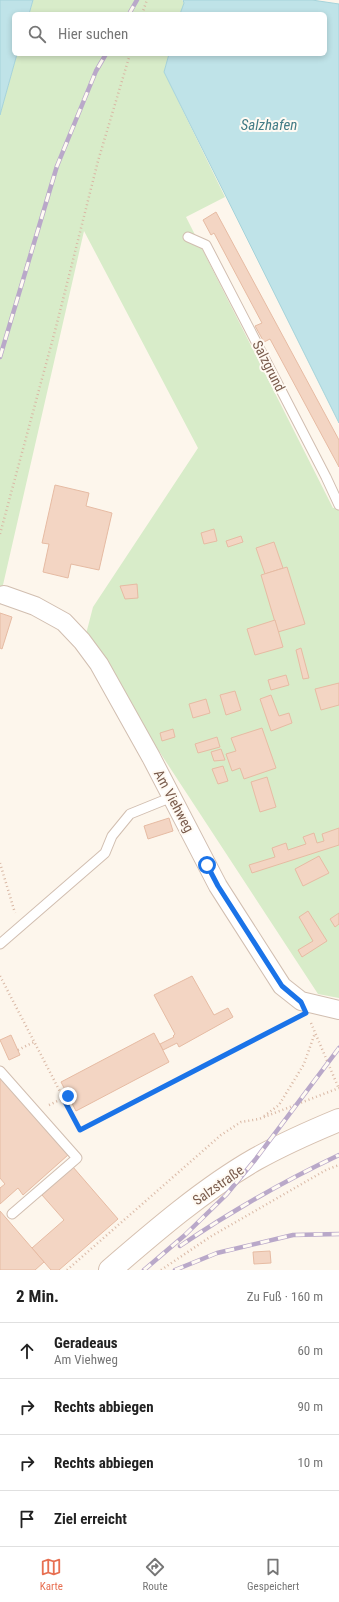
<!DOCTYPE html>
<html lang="de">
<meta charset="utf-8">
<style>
:root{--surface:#fff;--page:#f2f2f2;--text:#222;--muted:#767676;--line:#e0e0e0;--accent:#e76f51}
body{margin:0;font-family:"Roboto Condensed",sans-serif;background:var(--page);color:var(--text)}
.stop{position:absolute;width:12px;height:12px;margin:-9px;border:3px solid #1a73e8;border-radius:50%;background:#fff}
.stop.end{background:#1a73e8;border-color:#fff;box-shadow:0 1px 4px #0008}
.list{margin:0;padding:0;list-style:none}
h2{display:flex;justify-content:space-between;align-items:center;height:52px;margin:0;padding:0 16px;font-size:17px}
h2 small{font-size:13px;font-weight:400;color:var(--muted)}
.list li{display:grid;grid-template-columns:26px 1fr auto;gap:12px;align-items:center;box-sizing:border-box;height:56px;padding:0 16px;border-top:1px solid var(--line)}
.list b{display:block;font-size:15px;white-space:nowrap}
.list p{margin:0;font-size:13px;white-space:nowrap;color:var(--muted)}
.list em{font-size:13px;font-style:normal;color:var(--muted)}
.icon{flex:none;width:22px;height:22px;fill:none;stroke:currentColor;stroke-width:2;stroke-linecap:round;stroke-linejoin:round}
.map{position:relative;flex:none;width:339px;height:1270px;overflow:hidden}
.search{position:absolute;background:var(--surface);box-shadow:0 2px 6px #0003;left:12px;right:12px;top:12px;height:44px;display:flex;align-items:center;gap:10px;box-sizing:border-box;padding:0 14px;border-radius:6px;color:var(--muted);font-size:15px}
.sheet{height:276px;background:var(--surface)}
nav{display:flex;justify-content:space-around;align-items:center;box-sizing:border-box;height:56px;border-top:1px solid var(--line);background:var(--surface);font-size:11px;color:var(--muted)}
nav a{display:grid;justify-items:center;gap:2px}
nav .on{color:var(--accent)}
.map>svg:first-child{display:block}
.green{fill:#d8ecc9}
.water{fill:#bfe3e8;stroke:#a5d3da}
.building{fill:#f3d5c3;stroke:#e6bba3}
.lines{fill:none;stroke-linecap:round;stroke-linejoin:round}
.lane-casing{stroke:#d1beb0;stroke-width:11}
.street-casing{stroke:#d1beb0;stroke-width:20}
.secondary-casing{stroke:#d6c0b0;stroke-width:24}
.path{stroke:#d9b8a5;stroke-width:2.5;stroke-dasharray:1 3;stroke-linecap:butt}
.lane{stroke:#fff;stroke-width:9}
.street{stroke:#fff;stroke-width:18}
.secondary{stroke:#fff;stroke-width:22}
.rail-casing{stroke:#b9a8c9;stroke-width:4.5}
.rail{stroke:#fffaf3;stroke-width:3;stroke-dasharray:9;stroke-linecap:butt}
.route{stroke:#1a73e8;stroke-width:5}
.labels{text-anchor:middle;stroke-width:4;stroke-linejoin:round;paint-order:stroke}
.street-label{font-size:14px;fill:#7a5c4d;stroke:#fffaf3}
.water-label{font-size:15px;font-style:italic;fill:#437c86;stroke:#fffaf3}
</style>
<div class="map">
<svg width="339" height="1270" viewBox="0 0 339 1270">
<rect width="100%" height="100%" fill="#fdf6ec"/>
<!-- green -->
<g class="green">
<polygon points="33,0 182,0 184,3 180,14 29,14"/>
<polygon points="17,54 169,54 164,72 225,197 186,217 333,508 339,507 339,998 318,994 85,638 93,607 198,448 84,231 3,585 0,587 0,115"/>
</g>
<!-- water -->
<g class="water">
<polygon points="0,0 33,0 29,14 14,14 14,54 17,54 0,115"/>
<polygon points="183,0 312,0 339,4 339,423 164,72 169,54 325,54 325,14 180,14 184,3"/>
</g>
<!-- building -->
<g class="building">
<polygon points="216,212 339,440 339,467 270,339 264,342 255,326 262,323 214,233 211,235 203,220"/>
<polygon points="55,485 89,493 86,506 112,513 99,570 71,564 68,578 43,572 49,544 42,543"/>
<polygon points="214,529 217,541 204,544 201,533"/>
<polygon points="241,536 243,542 228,547 226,541"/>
<polygon points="274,542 283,568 265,574 256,548"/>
<polygon points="287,567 305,624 278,632 261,575"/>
<polygon points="137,584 138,598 125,599 120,586"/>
<polygon points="0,613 12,617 2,649 0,648"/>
<polygon points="275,620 283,647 255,655 247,629"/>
<polygon points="301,648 309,678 303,679 296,650"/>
<polygon points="286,675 289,685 271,690 268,680"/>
<polygon points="339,683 339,705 321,710 315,689"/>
<polygon points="235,691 241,710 226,715 220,695"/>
<polygon points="271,695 279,716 289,713 292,723 271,731 260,699"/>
<polygon points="206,699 210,713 193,718 189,704"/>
<polygon points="262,728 276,768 244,779 240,768 232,771 226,754 236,751 231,738"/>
<polygon points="173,729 175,737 162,741 160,733"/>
<polygon points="217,737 220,747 198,753 195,744"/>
<polygon points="221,749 225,760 214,761 211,752"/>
<polygon points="223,766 228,781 218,784 212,769"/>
<polygon points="267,777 276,807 260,812 251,782"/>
<polygon points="169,818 173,831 148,839 144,826"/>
<polygon points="339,828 339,845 252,873 249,865 275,857 272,848 286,843 288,850 306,844 303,837 314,833 317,843 324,841 322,834"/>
<polygon points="319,856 329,873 303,886 295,869"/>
<polygon points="308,911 327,941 302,957 298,950 313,941 299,917"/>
<polygon points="339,913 339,924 335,927 330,919"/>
<polygon points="192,976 214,1015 228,1008 233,1017 179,1047 177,1043 163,1050 160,1044 174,1037 173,1036 175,1034 154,995"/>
<polygon points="154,1033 169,1062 76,1111 61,1082"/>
<polygon points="11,1035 20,1055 9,1060 0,1040"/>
<polygon points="0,1077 68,1155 23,1195 18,1188 0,1204 0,1188 5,1184 0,1178"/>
<polygon points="73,1167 118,1219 59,1270 51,1270 32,1248 64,1220 42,1195"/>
<polygon points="0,1211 44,1262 35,1270 0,1270"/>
<polygon points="270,1251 271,1263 254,1264 253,1252"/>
</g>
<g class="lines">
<defs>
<g id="lane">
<polyline points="188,237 206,245 326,477 339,505"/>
<polyline points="0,944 105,853 112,836 130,814 172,797"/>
<polyline points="0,1071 77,1158 12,1214"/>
</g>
<polyline id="street" points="4,595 35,606 64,622 82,641 99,664 151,757 218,886 282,986 301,1001 339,1010"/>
<path id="secondary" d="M110,1270c44,-38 95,-82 146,-111 27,-15 54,-27 83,-39"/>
</defs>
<!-- lane casing -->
<use href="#lane" class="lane-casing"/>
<!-- street casing -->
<use href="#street" class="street-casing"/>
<!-- secondary casing -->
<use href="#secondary" class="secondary-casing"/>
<!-- path -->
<g class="path">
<polyline points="142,14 147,0"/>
<polyline points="0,534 56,327 98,161 130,54"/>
<polyline points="0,863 15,913"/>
<polyline points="0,976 80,1130 295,1019"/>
<polyline points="311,1023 339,1089"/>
<polyline points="18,1050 34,1042"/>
<polyline points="49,1105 68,1096"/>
<polyline points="264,1116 279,1105 304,1064 315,1033"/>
<polyline points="67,1270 221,1135 241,1122 259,1119 339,1088"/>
<polyline points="161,1270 210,1237 326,1170 339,1165"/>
</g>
<!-- lane -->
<use href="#lane" class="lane"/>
<!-- street -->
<use href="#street" class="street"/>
<!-- secondary -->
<use href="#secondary" class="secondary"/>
<defs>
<g id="rail">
<polyline points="129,14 137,0"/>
<polyline points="0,357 57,166 96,71 106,54"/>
<path d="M180,1246c50,-34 104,-65 159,-91"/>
<polyline points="144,1270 185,1235 226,1195 255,1160 339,1048"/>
<polyline points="175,1270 217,1253 293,1235 339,1234"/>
</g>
</defs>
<!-- rail casing -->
<use href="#rail" class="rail-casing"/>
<!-- rail -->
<use href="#rail" class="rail"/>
</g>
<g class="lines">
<!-- route -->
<polyline class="route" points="68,1096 63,1098 80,1130 306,1013 301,1002 282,986 218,886 207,865"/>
</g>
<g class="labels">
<!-- street labels -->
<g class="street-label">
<text transform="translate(269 366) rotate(63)" y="5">Salzgrund</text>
<text transform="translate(174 801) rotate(62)" y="5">Am Viehweg</text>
<text transform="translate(218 1185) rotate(-35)" y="5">Salzstraße</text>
</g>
<!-- water labels -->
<g class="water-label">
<text x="269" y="130">Salzhafen</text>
</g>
</g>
</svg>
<div class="stop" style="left:207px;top:865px"></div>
<div class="stop end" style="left:68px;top:1096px"></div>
<div class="search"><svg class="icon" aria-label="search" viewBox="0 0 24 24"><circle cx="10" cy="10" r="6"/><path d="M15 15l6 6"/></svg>Hier suchen</div>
</div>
<section class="sheet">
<h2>2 Min.<small>Zu Fuß · 160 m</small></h2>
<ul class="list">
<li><svg class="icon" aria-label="ahead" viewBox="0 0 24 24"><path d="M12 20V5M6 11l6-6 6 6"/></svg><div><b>Geradeaus</b><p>Am Viehweg</p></div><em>60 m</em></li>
<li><svg class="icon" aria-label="right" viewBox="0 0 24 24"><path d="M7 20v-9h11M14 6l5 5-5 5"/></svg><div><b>Rechts abbiegen</b></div><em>90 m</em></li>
<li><svg class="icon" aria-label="right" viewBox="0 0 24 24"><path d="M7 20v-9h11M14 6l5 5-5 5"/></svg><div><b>Rechts abbiegen</b></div><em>10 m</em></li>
<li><svg class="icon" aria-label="arrive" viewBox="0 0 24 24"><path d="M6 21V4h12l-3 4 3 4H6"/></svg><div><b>Ziel erreicht</b></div></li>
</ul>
</section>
<nav>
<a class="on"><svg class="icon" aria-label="map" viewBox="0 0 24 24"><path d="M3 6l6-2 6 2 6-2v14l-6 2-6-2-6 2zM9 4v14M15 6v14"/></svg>Karte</a>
<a><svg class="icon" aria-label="directions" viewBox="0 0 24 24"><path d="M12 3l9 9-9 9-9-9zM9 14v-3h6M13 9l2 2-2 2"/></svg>Route</a>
<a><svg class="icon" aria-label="saved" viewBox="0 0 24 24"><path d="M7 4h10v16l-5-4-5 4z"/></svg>Gespeichert</a>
</nav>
